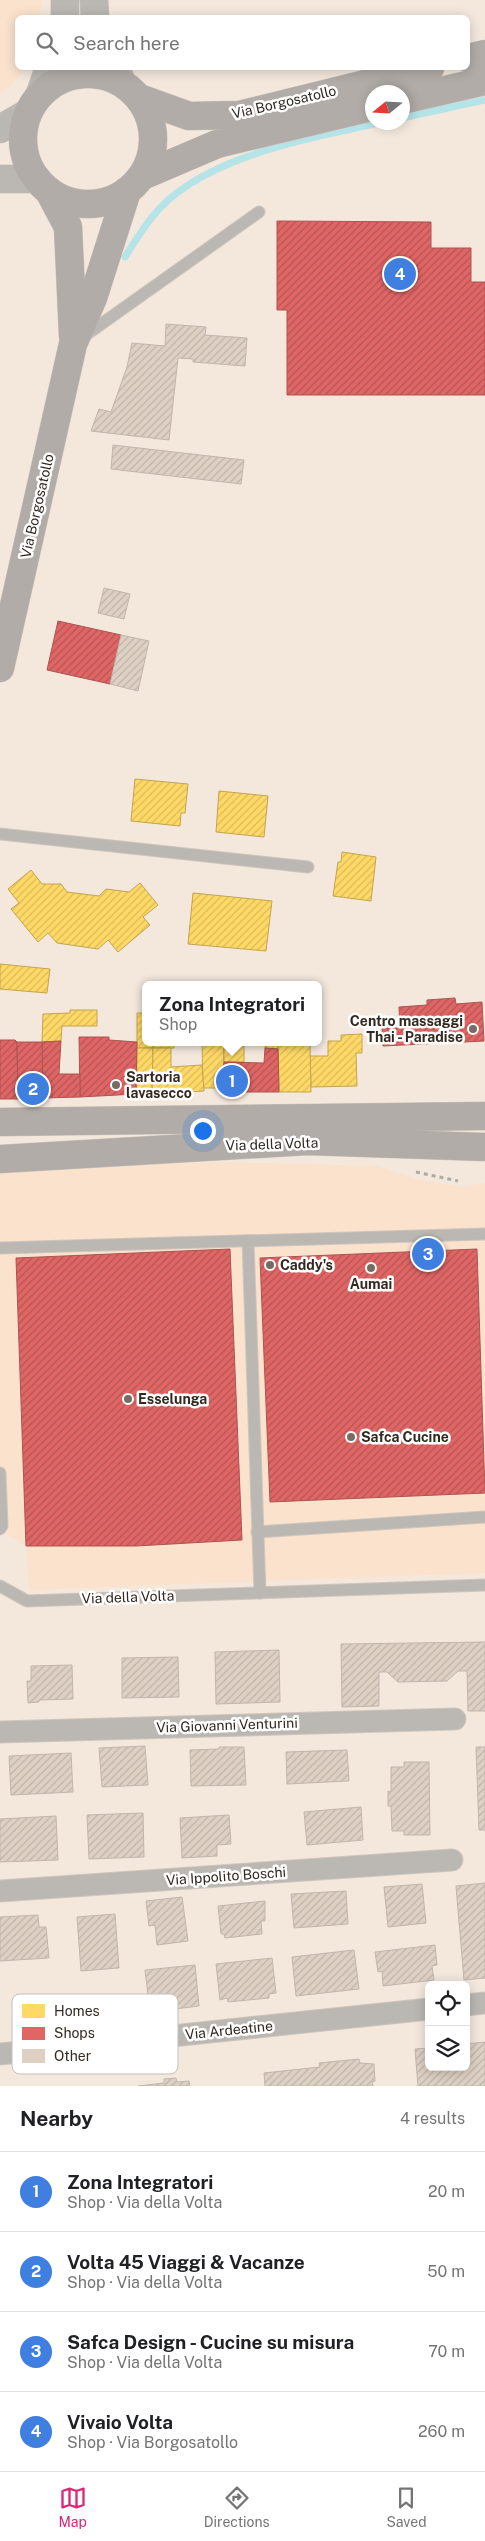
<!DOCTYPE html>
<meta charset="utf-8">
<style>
:root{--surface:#fff;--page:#f6f6f6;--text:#202124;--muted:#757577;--line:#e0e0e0;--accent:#db2777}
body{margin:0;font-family:"Public Sans",sans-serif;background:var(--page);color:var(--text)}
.controls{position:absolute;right:15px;bottom:15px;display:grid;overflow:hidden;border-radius:8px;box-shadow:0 2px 12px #0003}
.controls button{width:45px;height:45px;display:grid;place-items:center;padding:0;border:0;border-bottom:1px solid var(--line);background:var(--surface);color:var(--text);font:25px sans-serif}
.compass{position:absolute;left:365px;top:85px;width:45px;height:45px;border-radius:50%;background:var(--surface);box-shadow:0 2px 12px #0003;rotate:252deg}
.you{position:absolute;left:202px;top:1130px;width:18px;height:18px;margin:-12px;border:4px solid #fff;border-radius:50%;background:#1a73e8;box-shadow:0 0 0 8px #1a73e833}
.badge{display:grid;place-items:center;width:32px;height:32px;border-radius:50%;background:var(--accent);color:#fff;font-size:16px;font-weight:700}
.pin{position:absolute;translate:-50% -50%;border:2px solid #fff;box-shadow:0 1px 5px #0006}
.popup{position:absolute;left:142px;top:981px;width:180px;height:65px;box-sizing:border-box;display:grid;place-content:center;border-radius:8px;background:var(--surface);filter:drop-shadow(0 1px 4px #0005);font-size:16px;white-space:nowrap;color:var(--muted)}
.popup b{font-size:19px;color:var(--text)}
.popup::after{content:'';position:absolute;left:50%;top:100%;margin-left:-10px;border:10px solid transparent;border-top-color:var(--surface)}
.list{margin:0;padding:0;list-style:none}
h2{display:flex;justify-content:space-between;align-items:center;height:65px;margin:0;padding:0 20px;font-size:21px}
h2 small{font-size:16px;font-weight:400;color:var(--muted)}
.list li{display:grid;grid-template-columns:32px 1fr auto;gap:15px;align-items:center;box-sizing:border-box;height:80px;padding:0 20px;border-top:1px solid var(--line)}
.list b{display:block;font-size:19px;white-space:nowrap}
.list p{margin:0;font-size:16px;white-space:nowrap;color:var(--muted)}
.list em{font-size:16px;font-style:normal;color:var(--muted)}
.icon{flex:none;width:28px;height:28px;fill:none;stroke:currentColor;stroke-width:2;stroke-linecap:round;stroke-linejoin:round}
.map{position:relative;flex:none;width:485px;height:2086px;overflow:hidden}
.search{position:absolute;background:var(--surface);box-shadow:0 2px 12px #0003;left:15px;right:15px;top:15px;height:55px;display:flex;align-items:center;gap:12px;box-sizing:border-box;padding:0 18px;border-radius:8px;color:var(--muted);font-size:19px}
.sheet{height:385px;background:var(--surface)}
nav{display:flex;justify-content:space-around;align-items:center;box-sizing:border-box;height:70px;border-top:1px solid var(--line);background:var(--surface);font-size:14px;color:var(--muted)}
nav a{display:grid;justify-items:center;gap:2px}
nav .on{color:var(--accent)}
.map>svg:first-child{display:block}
.built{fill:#fae2cd}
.homes{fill:url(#homes-hatch);stroke:#c2a451}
.shops{fill:url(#shops-hatch);stroke:#ac5451}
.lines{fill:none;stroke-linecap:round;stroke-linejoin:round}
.stream{stroke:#b4e3e8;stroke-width:7}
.building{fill:url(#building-hatch);stroke:#c1b6ad}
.service-casing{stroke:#d0c6bd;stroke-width:13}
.minor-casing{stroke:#d0c6bd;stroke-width:23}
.tertiary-casing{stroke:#d0c6bd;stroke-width:29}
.secondary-casing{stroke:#d0c6bd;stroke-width:29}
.path{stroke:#aeaaa4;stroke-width:3;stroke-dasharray:4 4;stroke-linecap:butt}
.service{stroke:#bbb7b2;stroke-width:11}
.minor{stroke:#bbb7b2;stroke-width:21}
.tertiary{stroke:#bbb7b2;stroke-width:28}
.secondary{stroke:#b1aca7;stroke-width:28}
.poi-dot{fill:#776c62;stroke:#fff;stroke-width:2}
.labels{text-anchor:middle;stroke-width:5;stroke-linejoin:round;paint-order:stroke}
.street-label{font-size:14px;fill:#332920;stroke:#fff}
.poi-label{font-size:14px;font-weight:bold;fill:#332920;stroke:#fff;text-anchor:start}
.key{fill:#fff;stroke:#c2bfbc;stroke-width:1}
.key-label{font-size:14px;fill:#332920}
</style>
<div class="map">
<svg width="485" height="2086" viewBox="0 0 485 2086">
<defs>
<pattern id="homes-hatch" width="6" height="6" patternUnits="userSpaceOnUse" patternTransform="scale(1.25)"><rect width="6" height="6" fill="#ffd966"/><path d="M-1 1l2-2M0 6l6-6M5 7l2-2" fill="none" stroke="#dbba58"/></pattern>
<pattern id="shops-hatch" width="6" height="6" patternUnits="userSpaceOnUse" patternTransform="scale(1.25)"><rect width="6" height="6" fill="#e06666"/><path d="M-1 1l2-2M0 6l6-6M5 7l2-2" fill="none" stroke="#b65454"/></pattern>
<pattern id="building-hatch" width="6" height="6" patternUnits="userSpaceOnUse" patternTransform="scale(1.25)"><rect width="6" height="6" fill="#ded1c4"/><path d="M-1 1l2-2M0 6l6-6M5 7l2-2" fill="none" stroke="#bfb3a8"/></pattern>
</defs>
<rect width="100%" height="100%" fill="#f4e8dd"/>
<!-- built -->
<g class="built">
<polygon points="0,0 42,0 39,17 18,18 18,68 25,68 12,84 0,94"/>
<polygon points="221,1162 376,1166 416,1179 463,1187 485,1183 485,1573 29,1590 26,1546 0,1529 0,1169"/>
</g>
<!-- homes -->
<g class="homes">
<polygon points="135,779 188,784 185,813 181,813 180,826 131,821"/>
<polygon points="219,791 268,796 264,837 216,832"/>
<polygon points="342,852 376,857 371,901 333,896 338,862 341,862"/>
<polygon points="31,870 42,884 61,884 67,892 99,896 106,889 129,892 140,883 158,905 143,917 150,925 118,952 108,940 98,949 57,943 48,933 38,942 11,909 19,903 8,889"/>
<polygon points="193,893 272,901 266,951 188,944"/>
<polygon points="0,964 50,969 47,993 0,989"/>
<polygon points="70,1010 97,1010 97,1026 62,1026 61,1041 42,1042 43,1014 70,1013"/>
<polygon points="137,1013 146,1013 146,1042 153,1042 153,1048 137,1048"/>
<polygon points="362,1034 362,1053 356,1053 357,1086 311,1087 310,1056 328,1056 328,1041 341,1041 341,1035"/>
<polygon points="153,1042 202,1042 174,1043 174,1048 153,1048"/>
<polygon points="202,1042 224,1042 223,1088 203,1088"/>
<rect x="224" y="1042" width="20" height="20"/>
<polygon points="265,1042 278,1042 278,1049 265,1048"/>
<polygon points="278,1042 310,1042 311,1092 279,1092"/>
<polygon points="137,1048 153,1048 152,1094 136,1094"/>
<polygon points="153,1048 171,1048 171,1067 202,1065 204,1091 152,1094"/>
</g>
<!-- shops -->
<g class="shops">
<polygon points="277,221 431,222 431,248 471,248 471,282 485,282 485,395 287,395 287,310 277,310"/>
<polygon points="58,621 121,635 110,684 47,670"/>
<polygon points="455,998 456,1004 482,1002 484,1041 383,1046 382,1028 400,1028 399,1007 427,1005 427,1000"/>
<polygon points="79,1037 109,1037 109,1040 137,1042 136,1094 80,1097"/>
<polygon points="0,1040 15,1040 17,1042 18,1099 0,1099"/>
<polygon points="61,1041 59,1074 80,1074 80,1097 43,1098 42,1042"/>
<polygon points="17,1042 42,1042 43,1098 18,1099"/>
<polygon points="265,1048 278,1049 279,1092 223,1092 224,1062 264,1063"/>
<polygon points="230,1249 242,1540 136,1546 26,1546 16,1258"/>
<polygon points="477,1249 485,1493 270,1502 260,1258"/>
</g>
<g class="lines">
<!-- stream -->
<g class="stream">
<polyline points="402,118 485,100"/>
<path d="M125,257c9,-14 18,-29 28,-41 48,-60 159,-78 230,-94"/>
</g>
</g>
<!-- building -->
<g class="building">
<polygon points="166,324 206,327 205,335 247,338 245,366 193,362 193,359 178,358 169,440 91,431 99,409 111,412 127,367 132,343 165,346"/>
<polygon points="113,445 244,460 241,484 111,469"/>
<polygon points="104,588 130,594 124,619 98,613"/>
<polygon points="121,635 149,641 138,691 110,684"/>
<polygon points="485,1642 485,1711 468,1711 467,1671 458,1671 447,1681 398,1682 387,1672 379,1672 379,1706 342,1707 341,1644"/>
<polygon points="279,1650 280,1702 216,1704 215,1652"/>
<polygon points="178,1657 179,1697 122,1698 122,1658"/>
<polygon points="72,1665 73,1699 39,1700 39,1702 28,1703 27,1681 31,1681 31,1666"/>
<polygon points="145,1746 148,1785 102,1787 99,1748"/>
<polygon points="219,1747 244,1747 246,1785 191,1786 190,1750 219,1749"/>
<polygon points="476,1747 485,1747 485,1830 479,1830"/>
<polygon points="347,1750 349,1781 287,1784 286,1752"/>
<polygon points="71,1753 73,1792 11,1795 9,1756"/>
<polygon points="404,1762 429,1762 430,1835 404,1835 404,1831 392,1831 391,1806 388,1806 388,1791 391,1792 391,1767 404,1767"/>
<polygon points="361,1807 363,1840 307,1845 304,1812"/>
<polygon points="143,1813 144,1857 89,1859 87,1815"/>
<polygon points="229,1815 231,1844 217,1845 217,1856 182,1858 180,1818"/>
<polygon points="56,1816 58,1860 0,1862 0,1819"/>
<polygon points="485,1883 485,1978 464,1980 456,1886"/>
<polygon points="422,1884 426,1923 388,1927 384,1887"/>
<polygon points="346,1891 348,1924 294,1928 291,1894"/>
<polygon points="182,1897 188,1941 157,1945 155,1925 149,1926 146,1901"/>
<polygon points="265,1901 265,1921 261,1921 262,1934 225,1938 224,1934 221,1934 218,1906"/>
<polygon points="115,1914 119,1968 81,1971 77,1917"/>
<polygon points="38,1915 39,1927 46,1927 49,1958 0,1961 0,1917"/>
<polygon points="435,1945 437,1965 432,1966 434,1980 383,1986 382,1971 378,1972 375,1952"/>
<polygon points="354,1950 359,1989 296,1996 292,1957"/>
<polygon points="272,1958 276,1993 269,1994 269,1998 228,2002 227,1998 220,2000 216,1964"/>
<polygon points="195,1965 199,2006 150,2012 145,1970"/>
<polygon points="485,2042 485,2086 418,2086 415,2049 429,2048 429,2067 466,2067 466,2044"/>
<polygon points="359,2059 360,2063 374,2064 375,2081 372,2082 373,2086 265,2086 264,2073 320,2067 319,2063"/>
<polygon points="176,2078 177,2082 189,2081 190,2086 138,2086 164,2083 164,2079"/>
</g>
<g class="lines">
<defs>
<g id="service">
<polyline points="83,337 259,212"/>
<polyline points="0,834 308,867"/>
<polyline points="248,1241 260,1593"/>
<polyline points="0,1248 485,1234"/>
<polyline points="0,1473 2,1526 0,1529"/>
<polyline points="257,1532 485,1517"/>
<polyline points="0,1586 27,1601 485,1585"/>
</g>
<g id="minor">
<polyline points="0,1732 455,1719"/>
<polyline points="0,1891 452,1860"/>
<polyline points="466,2005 485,2003"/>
<polyline points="0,2054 429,2009"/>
</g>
<g id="tertiary">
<polyline points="94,0 95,18"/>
<polyline points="65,18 65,0"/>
<polyline points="116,68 122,83"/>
<polyline points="40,94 49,68"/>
<polyline points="0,129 28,113"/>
<polyline points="0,179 37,179"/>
</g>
<g id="secondary">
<polyline points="468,58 485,54"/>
<circle cx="88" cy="139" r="65"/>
<polyline points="139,98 189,116 239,115 430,68"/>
<polyline points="402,100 485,81"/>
<polyline points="142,176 217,144 372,107"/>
<polyline points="49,191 68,227 73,335"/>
<polyline points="0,668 73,344 93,298 127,191"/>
<polyline points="0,1122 485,1116"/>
<polyline points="0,1159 308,1141 485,1147"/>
</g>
</defs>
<!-- service casing -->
<use href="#service" class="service-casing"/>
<!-- minor casing -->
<use href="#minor" class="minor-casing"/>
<!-- tertiary casing -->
<use href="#tertiary" class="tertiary-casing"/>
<!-- secondary casing -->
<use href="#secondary" class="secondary-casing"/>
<!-- path -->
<polyline class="path" points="416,1172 458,1181"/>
<!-- service -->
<use href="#service" class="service"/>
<!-- minor -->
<use href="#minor" class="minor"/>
<!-- tertiary -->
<use href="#tertiary" class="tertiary"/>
<!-- secondary -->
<use href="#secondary" class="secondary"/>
</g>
<!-- markers -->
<g class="poi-dot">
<circle cx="473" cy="1029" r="5"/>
<circle cx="116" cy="1085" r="5"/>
<circle cx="270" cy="1265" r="5"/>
<circle cx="371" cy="1268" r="5"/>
<circle cx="128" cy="1399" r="5"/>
<circle cx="351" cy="1437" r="5"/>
</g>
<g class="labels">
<!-- street labels -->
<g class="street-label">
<text transform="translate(284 102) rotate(-13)" y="5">Via Borgosatollo</text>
<text transform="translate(37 506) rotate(-77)" y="5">Via Borgosatollo</text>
<text transform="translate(272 1144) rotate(-2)" y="5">Via della Volta</text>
<text transform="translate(128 1597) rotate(-2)" y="5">Via della Volta</text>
<text transform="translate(227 1725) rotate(-2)" y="5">Via Giovanni Venturini</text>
<text transform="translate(226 1876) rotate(-4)" y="5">Via Ippolito Boschi</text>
<text transform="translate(229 2030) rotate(-6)" y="5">Via Ardeatine</text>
</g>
<!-- poi labels -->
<g class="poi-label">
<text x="463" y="1026" text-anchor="end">Centro massaggi<tspan x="463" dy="16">Thai - Paradise</tspan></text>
<text x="126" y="1082">Sartoria<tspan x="126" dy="16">lavasecco</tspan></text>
<text x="280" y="1270">Caddy's</text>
<text x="371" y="1289" text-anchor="middle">Aumai</text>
<text x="138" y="1404">Esselunga</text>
<text x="361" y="1442">Safca Cucine</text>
</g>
</g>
<!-- legend -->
<rect x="12" y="1994" width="166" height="80" rx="8" class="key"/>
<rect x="22" y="2004" width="23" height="14" fill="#ffd966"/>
<rect x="22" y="2027" width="23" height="13" fill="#e06666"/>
<rect x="22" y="2049" width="23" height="14" fill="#ded1c4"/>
<g class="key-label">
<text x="54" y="2016">Homes</text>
<text x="54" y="2038">Shops</text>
<text x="54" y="2061">Other</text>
</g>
</svg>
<div class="controls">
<button><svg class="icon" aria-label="locate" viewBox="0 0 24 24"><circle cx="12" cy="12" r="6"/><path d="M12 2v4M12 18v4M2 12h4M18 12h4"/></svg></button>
<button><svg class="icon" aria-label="layers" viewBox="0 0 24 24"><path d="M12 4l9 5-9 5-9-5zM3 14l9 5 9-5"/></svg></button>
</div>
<svg class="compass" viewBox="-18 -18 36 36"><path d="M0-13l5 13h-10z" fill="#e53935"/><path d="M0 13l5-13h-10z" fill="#757577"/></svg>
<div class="you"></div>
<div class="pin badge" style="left:232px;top:1081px;background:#3f7fe0">1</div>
<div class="popup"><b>Zona Integratori</b>Shop</div>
<div class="pin badge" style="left:33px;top:1089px;background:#3f7fe0">2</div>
<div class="pin badge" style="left:428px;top:1254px;background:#3f7fe0">3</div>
<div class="pin badge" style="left:400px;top:274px;background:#3f7fe0">4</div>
<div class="search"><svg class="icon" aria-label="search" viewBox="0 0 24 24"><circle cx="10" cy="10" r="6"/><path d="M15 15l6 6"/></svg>Search here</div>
</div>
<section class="sheet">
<h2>Nearby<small>4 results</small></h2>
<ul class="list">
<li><span class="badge" style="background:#3f7fe0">1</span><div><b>Zona Integratori</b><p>Shop · Via della Volta</p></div><em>20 m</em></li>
<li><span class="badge" style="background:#3f7fe0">2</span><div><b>Volta 45 Viaggi &amp; Vacanze</b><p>Shop · Via della Volta</p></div><em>50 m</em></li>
<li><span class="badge" style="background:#3f7fe0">3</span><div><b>Safca Design - Cucine su misura</b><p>Shop · Via della Volta</p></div><em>70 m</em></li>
<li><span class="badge" style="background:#3f7fe0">4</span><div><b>Vivaio Volta</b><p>Shop · Via Borgosatollo</p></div><em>260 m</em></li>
</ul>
</section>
<nav>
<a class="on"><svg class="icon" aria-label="map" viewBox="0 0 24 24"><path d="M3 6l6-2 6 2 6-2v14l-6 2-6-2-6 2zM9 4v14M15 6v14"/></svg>Map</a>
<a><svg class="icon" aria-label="directions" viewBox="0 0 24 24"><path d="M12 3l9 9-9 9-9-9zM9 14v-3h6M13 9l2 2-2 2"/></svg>Directions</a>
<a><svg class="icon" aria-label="saved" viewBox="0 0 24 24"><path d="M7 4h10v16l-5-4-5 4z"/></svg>Saved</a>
</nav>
